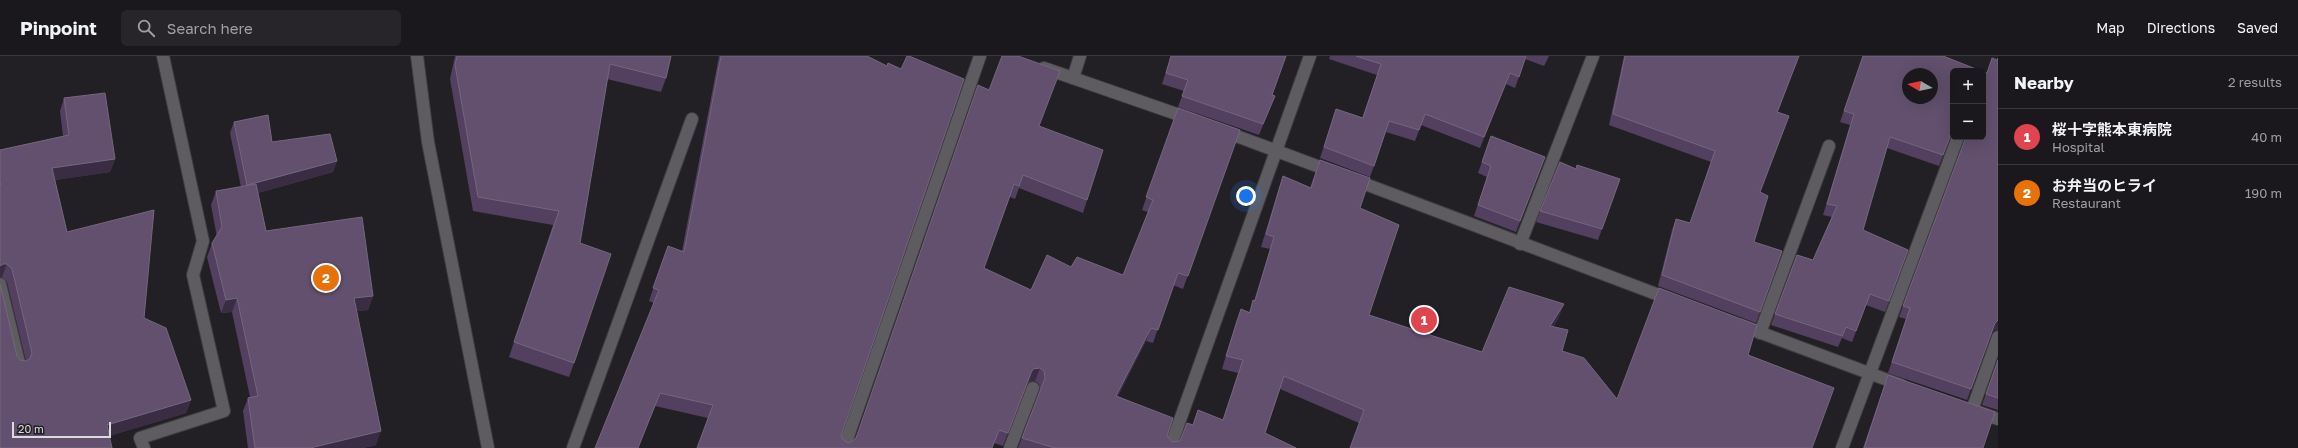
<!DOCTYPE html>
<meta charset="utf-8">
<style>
:root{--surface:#1a181c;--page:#272529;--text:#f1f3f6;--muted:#9fa0a3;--line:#38373b;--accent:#8c9099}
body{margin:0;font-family:"Golos Text","Noto Sans JP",sans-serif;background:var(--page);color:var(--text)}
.controls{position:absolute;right:12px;top:12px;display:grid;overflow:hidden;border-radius:6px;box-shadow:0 4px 16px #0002}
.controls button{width:36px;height:36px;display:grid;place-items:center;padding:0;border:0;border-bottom:1px solid var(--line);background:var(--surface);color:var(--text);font:20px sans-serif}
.compass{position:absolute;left:1902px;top:12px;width:36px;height:36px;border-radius:50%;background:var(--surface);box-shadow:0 4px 16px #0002;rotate:279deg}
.scale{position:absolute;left:12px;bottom:10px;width:99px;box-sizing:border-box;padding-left:4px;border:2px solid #dbdadd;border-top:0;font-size:11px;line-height:14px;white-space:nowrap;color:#dbdadd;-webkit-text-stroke:3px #232025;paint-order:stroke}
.you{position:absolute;left:1246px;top:140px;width:14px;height:14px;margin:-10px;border:3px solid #fff;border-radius:50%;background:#1a73e8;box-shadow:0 0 0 6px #1a73e833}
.badge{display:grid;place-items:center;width:26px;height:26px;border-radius:50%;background:var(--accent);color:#fff;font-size:13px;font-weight:700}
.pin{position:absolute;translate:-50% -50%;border:2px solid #fff;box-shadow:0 1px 4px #0006}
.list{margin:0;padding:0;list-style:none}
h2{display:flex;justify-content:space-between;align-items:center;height:52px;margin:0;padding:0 16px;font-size:17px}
h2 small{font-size:13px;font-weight:400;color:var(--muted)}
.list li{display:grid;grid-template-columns:26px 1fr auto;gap:12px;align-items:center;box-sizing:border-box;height:56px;padding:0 16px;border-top:1px solid var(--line)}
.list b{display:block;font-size:15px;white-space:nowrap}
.list p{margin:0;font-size:13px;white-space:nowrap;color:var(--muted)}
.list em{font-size:13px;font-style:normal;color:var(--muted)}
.icon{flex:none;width:22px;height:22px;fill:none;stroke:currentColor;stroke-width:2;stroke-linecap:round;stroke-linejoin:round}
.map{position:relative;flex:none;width:1998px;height:392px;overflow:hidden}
header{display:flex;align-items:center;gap:24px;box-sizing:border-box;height:56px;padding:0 20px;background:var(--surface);border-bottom:1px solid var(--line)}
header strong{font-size:19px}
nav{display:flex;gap:22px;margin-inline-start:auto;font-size:14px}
.search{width:280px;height:36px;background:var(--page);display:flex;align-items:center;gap:10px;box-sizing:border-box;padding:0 14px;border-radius:6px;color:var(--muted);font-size:15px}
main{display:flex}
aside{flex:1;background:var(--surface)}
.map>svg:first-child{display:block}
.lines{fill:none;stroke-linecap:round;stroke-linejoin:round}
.minor-casing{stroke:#3e3c40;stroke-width:14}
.minor{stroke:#5f5c61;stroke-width:12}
.wall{fill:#534060}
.shaded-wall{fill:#3a2c43}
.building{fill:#62506e;stroke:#75667f;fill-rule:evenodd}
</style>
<header>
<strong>Pinpoint</strong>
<div class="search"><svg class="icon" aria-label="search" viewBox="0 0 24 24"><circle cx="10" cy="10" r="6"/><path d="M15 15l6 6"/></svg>Search here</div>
<nav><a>Map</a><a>Directions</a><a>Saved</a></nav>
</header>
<main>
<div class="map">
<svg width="1998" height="392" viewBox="0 0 1998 392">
<rect width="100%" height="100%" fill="#232025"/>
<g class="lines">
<defs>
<g id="minor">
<polyline points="417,0 428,86 488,392"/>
<polyline points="1044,12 1191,63"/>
<polyline points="1073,22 1080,0"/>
<polyline points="1223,75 1333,116"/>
<polyline points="1352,123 1672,244"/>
<polyline points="1520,188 1593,0"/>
<polyline points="0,228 20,311"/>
<polyline points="1740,269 1901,329"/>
<polyline points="1760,277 1829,90"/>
<polyline points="1972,354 1998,281"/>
<polyline points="1978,356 1998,363"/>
<polyline points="144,392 140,382 224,355 193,219 203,185 163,0"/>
<polyline points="573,392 692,63"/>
<polyline points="844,392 980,0"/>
<polyline points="1010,392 1033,332"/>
<polyline points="1170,392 1310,0"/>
<polyline points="1842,392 1958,81"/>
</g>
</defs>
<!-- minor casing -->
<use href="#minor" class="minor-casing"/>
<!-- minor -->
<use href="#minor" class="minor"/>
</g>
<!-- wall -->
<g class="wall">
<polygon points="455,0 671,0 666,22 661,36 607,23 580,187 574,307 569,321 509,301 553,169 473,155 450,23"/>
<polygon points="719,0 867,0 842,377 841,381 846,386 850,387 855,382 1039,70 1087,144 1083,157 1019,132 1015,143 1010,141 984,212 1031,234 1071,211 1123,219 1148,156 1142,154 1178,52 1240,74 1183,233 1173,229 1153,287 1146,285 1118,340 1167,380 1172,386 1180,385 1193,369 1223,364 1238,317 1222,313 1236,266 1241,253 1249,256 1253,244 1254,245 1270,193 1261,191 1279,132 1283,120 1310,132 1320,104 1360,152 1369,259 1482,296 1559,261 1553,271 1562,295 1617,343 1748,299 1834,332 1359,367 1280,333 1265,377 1296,392 1018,392 1040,334 1039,328 1035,325 1029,326 1026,329 1003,390 994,387 992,392 697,392 708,362 655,350 638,392 595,392 654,247 649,245 663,203 682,195"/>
<polygon points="1171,0 1275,40 1259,79 1178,51 1184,35 1162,28"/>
<polygon points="1330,0 1549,0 1544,10 1525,3 1515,32 1506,28 1480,92 1421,69 1415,85 1386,76 1370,121 1320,102 1336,53 1362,62 1377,19 1329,3"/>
<polygon points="1624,0 1799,0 1778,56 1760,136 1754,186 1782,195 1756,267 1658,230 1672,174 1676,163 1690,167 1711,106 1609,69"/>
<polygon points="1863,0 1951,78 1939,110 1887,92 1863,174 1908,194 1885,256 1866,249 1852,286 1842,282 1838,291 1771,269 1797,199 1813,204 1832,161 1823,159 1850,69 1840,66"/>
<polygon points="64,42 115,103 110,116 55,124 67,176 144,262 191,344 186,357 109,380 0,392 17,300 20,304 26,305 7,226 2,221 0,221 0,94 63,80 60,55"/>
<polygon points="234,66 272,86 337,105 333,116 258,137 266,175 373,240 368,254 357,255 376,389 363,392 248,392 243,355 248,342 250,341 232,256 221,257 207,201 212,187 217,181 211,149 216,135 241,131 230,77"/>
<polygon points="1491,80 1545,101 1516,176 1474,160 1487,121 1478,117"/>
<polygon points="1965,81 1983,81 1993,275 1991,278 1967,344 1888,317 1906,263 1899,261 1965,83"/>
<polygon points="1576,112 1620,123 1598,184 1536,166 1540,155"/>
<polygon points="1998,303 1998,354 1982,349"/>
<polygon points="1888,319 1983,392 1863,392"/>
</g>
<!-- shaded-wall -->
<g class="shaded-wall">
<polygon points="1510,17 1506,28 1480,92 1484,81"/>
<polygon points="115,103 110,116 48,125 52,112"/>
<polygon points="337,105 333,116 243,141 247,130"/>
<polygon points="3,208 7,208 2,221 0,221 0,210"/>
<polygon points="373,240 368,254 349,256 354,242"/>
<polygon points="237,242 232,256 221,257 226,244"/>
<polygon points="1564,248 1559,261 1546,283 1550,270"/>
<polygon points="1997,264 1998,264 1998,274 1993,275 1991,278 1995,267"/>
<polygon points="1151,272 1146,285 1112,352 1116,340"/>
<polygon points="1040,312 1035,325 1029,326 1026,329 1003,390 1031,317 1033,313"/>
<polygon points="191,344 186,357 102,382 107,369"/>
<polygon points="381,375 376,389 363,392 310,392"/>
</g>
<!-- building -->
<g class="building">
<polygon points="457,0 671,0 666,22 610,8 580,187 611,198 574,307 514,286 559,155 478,141 455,9"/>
<polygon points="721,0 867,0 887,10 888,7 901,13 907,0 909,0 964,23 842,377 841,381 846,386 850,387 856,382 978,29 989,34 1002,0 1018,0 1060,15 1039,70 1103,94 1087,144 1023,119 1019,130 1014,128 984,212 1031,234 1047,199 1071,211 1077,201 1123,219 1153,144 1146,141 1178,52 1240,74 1188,220 1178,217 1158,274 1151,272 1116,340 1173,362 1167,380 1172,386 1180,385 1187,367 1193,369 1198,354 1223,364 1243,304 1226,300 1241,253 1250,257 1253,244 1255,245 1274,181 1266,178 1283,120 1311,132 1320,104 1370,122 1360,152 1399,169 1369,259 1482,296 1509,231 1564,248 1550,270 1568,274 1562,295 1584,302 1617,343 1659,232 1757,269 1748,299 1834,332 1812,392 1350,392 1364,354 1284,320 1265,377 1296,392 1055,392 1022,382 1045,322 1044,315 1040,312 1033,313 1031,317 1008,377 999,374 992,392 697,392 713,349 660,337 638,392 595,392 659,234 653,232 668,190 684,196"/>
<polygon points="1171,0 1286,0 1272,39 1275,40 1263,68 1182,40 1188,24 1166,17"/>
<polygon points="1356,0 1526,0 1519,21 1510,17 1484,81 1425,58 1419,74 1389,65 1374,110 1324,91 1336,53 1363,62 1381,8"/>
<polygon points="1625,0 1799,0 1777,56 1789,60 1760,136 1768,140 1754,186 1782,195 1760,256 1662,219 1676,163 1690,167 1715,95 1613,58"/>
<path d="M1863,0h80l38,15h-28v58l-10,26 -53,-18 -27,93 45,20 -19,51 -19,-7 -14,37 -10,-4 -4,9 -67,-22 22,-59 16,5 24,-54 -10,-2 27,-90 -10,-3zM1908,18h24v24h-24z"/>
<polygon points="1992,2 1997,4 1998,2 1998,264 1995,267 1971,333 1892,306 1910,252 1903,250 1966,81 1983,81 1983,16 1987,17"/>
<polygon points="105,37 115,103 52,112 67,176 154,154 144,262 166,272 191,344 107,369 112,392 0,392 0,228 17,300 20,304 26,305 30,303 32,297 12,213 7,208 3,208 0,210 0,129 1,129 0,126 0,94 69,79 64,42"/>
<polygon points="268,59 272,86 330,78 337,105 247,129 234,66"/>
<polygon points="1491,80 1545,101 1520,165 1478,149 1491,110 1482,106"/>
<polygon points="1560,106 1576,113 1577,109 1620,123 1602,173 1540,155"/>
<polygon points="256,128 266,175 362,161 373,240 354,242 381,375 310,392 255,392 248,342 258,340 237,242 226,244 212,187 222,171 216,135"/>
<polygon points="1998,304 1998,342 1986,338"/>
<polygon points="1888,319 1995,356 1983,392 1864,392"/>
</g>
</svg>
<div class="controls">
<button>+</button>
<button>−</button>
</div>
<svg class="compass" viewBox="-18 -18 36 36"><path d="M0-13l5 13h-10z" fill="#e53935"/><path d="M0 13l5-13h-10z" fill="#9fa0a3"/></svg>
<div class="scale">20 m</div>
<div class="you"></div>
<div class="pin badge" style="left:1424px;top:264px;background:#e0444e">1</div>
<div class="pin badge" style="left:326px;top:222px;background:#e8710a">2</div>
</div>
<aside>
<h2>Nearby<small>2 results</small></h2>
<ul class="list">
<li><span class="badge" style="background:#e0444e">1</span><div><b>桜十字熊本東病院</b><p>Hospital</p></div><em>40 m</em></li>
<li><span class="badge" style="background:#e8710a">2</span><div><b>お弁当のヒライ</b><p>Restaurant</p></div><em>190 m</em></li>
</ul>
</aside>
</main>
